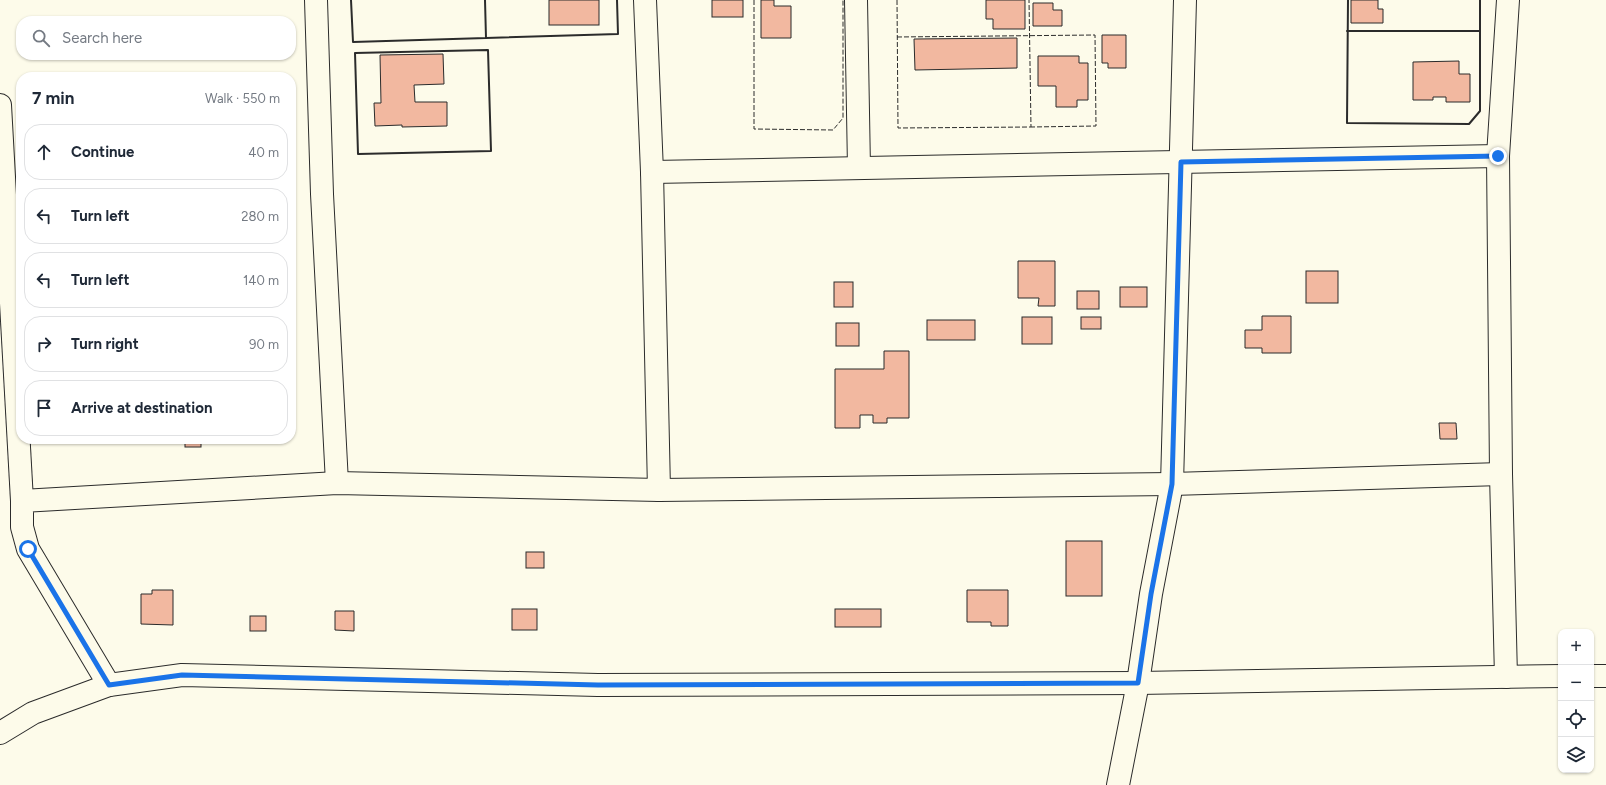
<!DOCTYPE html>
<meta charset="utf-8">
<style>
:root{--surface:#fff;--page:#f6f6f7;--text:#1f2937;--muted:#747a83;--line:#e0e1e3}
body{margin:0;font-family:Figtree,sans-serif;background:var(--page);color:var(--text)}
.controls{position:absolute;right:12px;bottom:12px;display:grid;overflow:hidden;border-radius:8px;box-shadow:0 1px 3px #0004}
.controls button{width:36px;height:36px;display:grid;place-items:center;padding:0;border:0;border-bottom:1px solid var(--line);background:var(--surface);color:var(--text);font:20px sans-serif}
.stop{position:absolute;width:12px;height:12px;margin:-9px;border:3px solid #1a73e8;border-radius:50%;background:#fff}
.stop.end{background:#1a73e8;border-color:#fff;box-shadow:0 1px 4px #0008}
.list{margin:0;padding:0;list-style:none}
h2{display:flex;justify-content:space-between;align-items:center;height:52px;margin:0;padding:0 16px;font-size:17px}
h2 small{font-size:13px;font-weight:400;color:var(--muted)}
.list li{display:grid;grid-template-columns:26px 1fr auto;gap:12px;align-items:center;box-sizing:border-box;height:56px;margin:0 8px 8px;padding:0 8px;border:1px solid var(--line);border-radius:16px}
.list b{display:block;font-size:15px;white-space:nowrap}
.list em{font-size:13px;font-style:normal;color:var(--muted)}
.icon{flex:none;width:22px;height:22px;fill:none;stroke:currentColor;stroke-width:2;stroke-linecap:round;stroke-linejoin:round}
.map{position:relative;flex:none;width:1606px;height:785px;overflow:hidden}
.search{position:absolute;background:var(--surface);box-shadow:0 1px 3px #0004;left:16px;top:16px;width:280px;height:44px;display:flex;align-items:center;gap:10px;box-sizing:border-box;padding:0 14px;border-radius:16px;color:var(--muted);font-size:15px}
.panel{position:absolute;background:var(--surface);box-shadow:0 1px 3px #0004;left:16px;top:72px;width:280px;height:372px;border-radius:16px}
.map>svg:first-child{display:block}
.building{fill:#f2b8a0;stroke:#2b2b2b}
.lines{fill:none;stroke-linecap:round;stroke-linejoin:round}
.street-casing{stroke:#2b2b2b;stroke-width:24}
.street{stroke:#fdfbea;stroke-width:22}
.fence{stroke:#2b2b2b;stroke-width:1;stroke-dasharray:5 2;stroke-linecap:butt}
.wall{stroke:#2b2b2b;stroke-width:2}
.route{stroke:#1a73e8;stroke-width:5}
</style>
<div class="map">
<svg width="1606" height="785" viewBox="0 0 1606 785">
<rect width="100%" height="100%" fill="#fdfbea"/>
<!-- building -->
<g class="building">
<rect x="549" y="0" width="50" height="25"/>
<rect x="712" y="0" width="31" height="17"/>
<polygon points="761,0 774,0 774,6 791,6 791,38 761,38"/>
<polygon points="986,0 1025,0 1025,29 993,29 993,19 986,19"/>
<polygon points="1351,0 1378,0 1378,9 1383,9 1383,23 1351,23"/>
<polygon points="1033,3 1053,3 1053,10 1062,10 1062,26 1033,26"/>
<polygon points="1102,35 1126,35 1126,68 1108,68 1108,63 1102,63"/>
<polygon points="1017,38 1017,68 915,70 914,39"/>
<polygon points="443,54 444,84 414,85 415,102 447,102 447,126 402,127 402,125 375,126 374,103 381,103 380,55"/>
<polygon points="1038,56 1079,56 1079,63 1088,63 1088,100 1077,100 1077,107 1056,107 1056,86 1038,86"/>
<polygon points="1459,61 1459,74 1470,74 1470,102 1446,102 1446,97 1433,97 1433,100 1413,100 1413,62"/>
<polygon points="1018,261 1055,261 1055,306 1038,306 1039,298 1018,298"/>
<rect x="1306" y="271" width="32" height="32"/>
<rect x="834" y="282" width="19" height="25"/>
<rect x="1120" y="287" width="27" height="20"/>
<rect x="1077" y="291" width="22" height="18"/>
<polygon points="1262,316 1291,316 1291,353 1262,353 1262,348 1245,348 1245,330 1262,330"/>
<rect x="1022" y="317" width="30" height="27"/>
<rect x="1081" y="317" width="20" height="12"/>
<rect x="927" y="320" width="48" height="20"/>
<rect x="836" y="323" width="23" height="23"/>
<polygon points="884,351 909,351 909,418 887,418 887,423 873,423 873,415 860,415 860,428 835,428 835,369 884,369"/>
<polygon points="1439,423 1456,423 1457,439 1440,439"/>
<rect x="185" y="439" width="16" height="8"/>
<rect x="1066" y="541" width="36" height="55"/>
<rect x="526" y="552" width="18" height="16"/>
<polygon points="152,590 173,590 173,625 141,624 141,594 152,594"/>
<polygon points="967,590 1008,590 1008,626 991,626 991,622 967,622"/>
<rect x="512" y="609" width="25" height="21"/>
<rect x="835" y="609" width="46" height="18"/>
<polygon points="335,611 354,611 354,631 335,630"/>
<rect x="250" y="616" width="16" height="15"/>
</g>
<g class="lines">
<defs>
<g id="street">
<polyline points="316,0 322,194 337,483"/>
<polyline points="856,0 859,168"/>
<polyline points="0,105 22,501"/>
<polyline points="652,172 1498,156"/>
<polyline points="659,490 1172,484 1501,474"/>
<polyline points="1591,676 1606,676"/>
<polyline points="1506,677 1501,474 1498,156 1508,0"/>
<polyline points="109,685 28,549 22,527 22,501 337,483 659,490 652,172 645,0"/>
<polyline points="0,733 33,713 109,685 182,675 598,685 1138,683 1561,676"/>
<polyline points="1118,785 1138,683 1151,594 1172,484 1185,0"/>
</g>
</defs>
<!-- street casing -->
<use href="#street" class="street-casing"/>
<!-- street -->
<use href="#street" class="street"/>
<!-- fence -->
<g class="fence">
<polyline points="754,0 754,129 833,130 843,118 843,0"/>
<polyline points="897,0 898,128 1031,127 1029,0"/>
<polyline points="897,37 1095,35 1096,126 1031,127"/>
</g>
<!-- wall -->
<g class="wall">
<polyline points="351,0 353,42 486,38 485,0"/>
<polyline points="1348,0 1347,123 1469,124 1480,111 1480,0"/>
<polyline points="1347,31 1480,31"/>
<polyline points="486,38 618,34 617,0"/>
<polygon points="488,50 491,151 358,154 355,53"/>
</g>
</g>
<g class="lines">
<!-- route -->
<polyline class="route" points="28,549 109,685 182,675 598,685 1138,683 1151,594 1172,484 1181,162 1498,156"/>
</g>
</svg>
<div class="controls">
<button>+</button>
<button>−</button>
<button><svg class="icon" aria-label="locate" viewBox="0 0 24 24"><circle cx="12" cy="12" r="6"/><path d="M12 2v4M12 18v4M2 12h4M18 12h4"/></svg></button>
<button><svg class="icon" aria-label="layers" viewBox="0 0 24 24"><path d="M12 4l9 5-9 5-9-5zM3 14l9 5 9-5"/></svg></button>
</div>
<div class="stop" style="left:28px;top:549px"></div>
<div class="stop end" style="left:1498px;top:156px"></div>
<div class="search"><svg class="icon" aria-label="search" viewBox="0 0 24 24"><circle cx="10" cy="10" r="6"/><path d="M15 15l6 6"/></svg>Search here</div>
<section class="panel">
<h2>7 min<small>Walk · 550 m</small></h2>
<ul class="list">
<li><svg class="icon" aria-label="ahead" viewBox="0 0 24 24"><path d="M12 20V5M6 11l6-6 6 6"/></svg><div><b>Continue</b></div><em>40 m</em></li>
<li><svg class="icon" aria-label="left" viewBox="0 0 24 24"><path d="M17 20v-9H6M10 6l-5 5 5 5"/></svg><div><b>Turn left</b></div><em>280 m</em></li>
<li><svg class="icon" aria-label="left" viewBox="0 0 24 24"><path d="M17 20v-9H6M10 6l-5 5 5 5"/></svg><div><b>Turn left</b></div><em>140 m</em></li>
<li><svg class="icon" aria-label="right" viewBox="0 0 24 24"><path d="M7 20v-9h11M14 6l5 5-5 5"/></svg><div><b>Turn right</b></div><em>90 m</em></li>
<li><svg class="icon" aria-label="arrive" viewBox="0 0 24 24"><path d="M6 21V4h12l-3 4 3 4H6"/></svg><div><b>Arrive at destination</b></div></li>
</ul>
</section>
</div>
